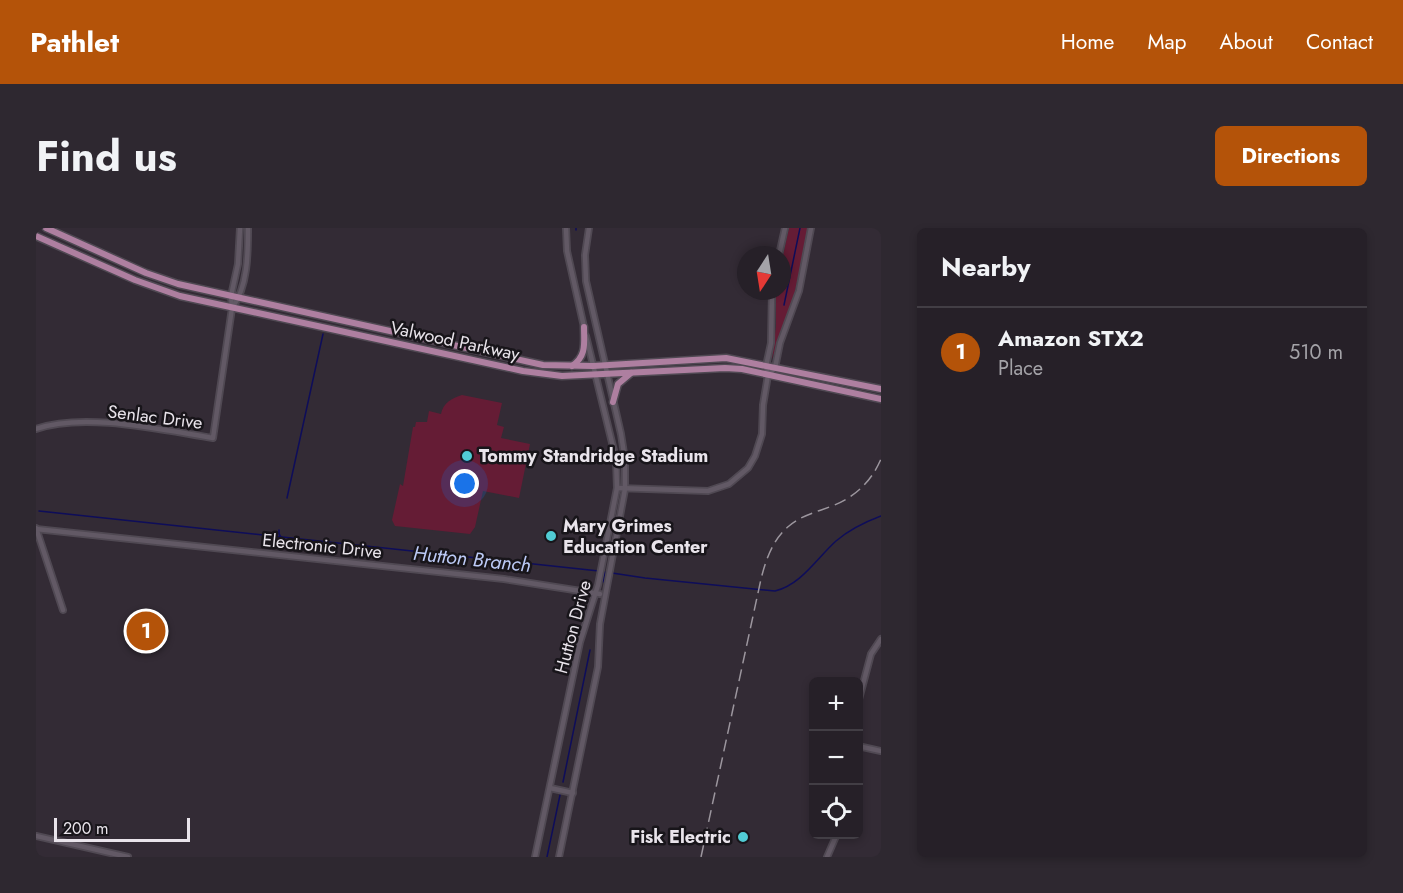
<!DOCTYPE html>
<meta charset="utf-8">
<style>
:root{--surface:#262028;--page:#2e2830;--text:#f1f3f6;--muted:#a4a3a8;--line:#423e45;--accent:#b45309}
body{margin:0;font-family:Jost,sans-serif;background:var(--page);color:var(--text)}
.controls{position:absolute;right:18px;bottom:18px;display:grid;overflow:hidden;border-radius:9px;box-shadow:0 3px 9px #0003}
.controls button{width:54px;height:54px;display:grid;place-items:center;padding:0;border:0;border-bottom:2px solid var(--line);background:var(--surface);color:var(--text);font:30px sans-serif}
.compass{position:absolute;left:701px;top:18px;width:54px;height:54px;border-radius:50%;background:var(--surface);box-shadow:0 3px 9px #0003;rotate:192deg}
.scale{position:absolute;left:18px;bottom:15px;width:136px;box-sizing:border-box;padding-left:6px;border:3px solid #e9e4eb;border-top:0;font-size:16px;line-height:21px;white-space:nowrap;color:#e9e4eb;-webkit-text-stroke:4px #18151a;paint-order:stroke}
.you{position:absolute;left:429px;top:256px;width:21px;height:21px;margin:-15px;border:4px solid #fff;border-radius:50%;background:#1a73e8;box-shadow:0 0 0 9px #1a73e833}
.badge{display:grid;place-items:center;width:39px;height:39px;border-radius:50%;background:var(--accent);color:#fff;font-size:20px;font-weight:700}
.pin{position:absolute;translate:-50% -50%;border:3px solid #fff;box-shadow:0 2px 6px #0006}
.list{margin:0;padding:0;list-style:none}
h2{display:flex;justify-content:space-between;align-items:center;height:78px;margin:0;padding:0 24px;font-size:26px}
h2 small{font-size:20px;font-weight:400;color:var(--muted)}
.list li{display:grid;grid-template-columns:39px 1fr auto;gap:18px;align-items:center;box-sizing:border-box;height:90px;padding:0 24px;border-top:2px solid var(--line)}
.list b{display:block;font-size:22px;white-space:nowrap}
.list p{margin:0;font-size:20px;white-space:nowrap;color:var(--muted)}
.list em{font-size:20px;font-style:normal;color:var(--muted)}
.icon{flex:none;width:33px;height:33px;fill:none;stroke:currentColor;stroke-width:2;stroke-linecap:round;stroke-linejoin:round}
.map{position:relative;flex:none;width:845px;height:629px;overflow:hidden;border-radius:9px}
header{display:flex;align-items:center;gap:36px;box-sizing:border-box;height:84px;padding:0 30px;background:var(--accent);color:#fff}
header strong{font-size:28px}
nav{display:flex;gap:33px;margin-inline-start:auto;font-size:21px}
.intro{display:flex;align-items:center;justify-content:space-between;box-sizing:border-box;height:144px;padding:0 36px}
h1{margin:0;font-size:42px}
.button{padding:15px 27px;border-radius:9px;background:var(--accent);color:#fff;font-size:21px;font-weight:700}
main{display:flex;gap:36px;padding:0 36px}
aside{flex:1;background:var(--surface);border-radius:9px;box-shadow:0 3px 9px #0003}
.map>svg:first-child{display:block}
.green{fill:#651c35}
.lines{fill:none;stroke-linecap:round;stroke-linejoin:round}
.stream{stroke:#0e0d5a;stroke-width:1.5}
.minor-casing{stroke:#504953;stroke-width:8}
.major-casing{stroke:#504953;stroke-width:9}
.minor{stroke:#625965;stroke-width:4.5}
.major{stroke:#ae7fa0;stroke-width:6}
.rail{stroke:#9c969e;stroke-width:1.5;stroke-dasharray:12 6;stroke-linecap:butt}
.poi-dot{fill:#51ccd4;stroke:#18151a;stroke-width:2}
.labels{text-anchor:middle;stroke-width:5;stroke-linejoin:round;paint-order:stroke}
.street-label{font-size:18px;fill:#e9e4eb;stroke:#18151a}
.poi-label{font-size:18px;font-weight:bold;fill:#e9e4eb;stroke:#18151a;text-anchor:start}
.water-label{font-size:20px;font-style:italic;fill:#bccaf6;stroke:#18151a}
</style>
<header>
<strong>Pathlet</strong>
<nav><a>Home</a><a>Map</a><a>About</a><a>Contact</a></nav>
</header>
<div class="intro"><h1>Find us</h1><a class="button">Directions</a></div>
<main>
<div class="map">
<svg width="845" height="629" viewBox="0 0 845 629">
<rect width="100%" height="100%" fill="#332b35"/>
<!-- green -->
<g class="green">
<polygon points="753,0 773,0 757,72 736,131 740,98 740,63 746,63 746,32"/>
<path d="M426,167l40,8 -5,22 7,2 -3,11 29,6 -11,54 -36,-7 -8,36 -5,7 -75,-8 -3,-6 8,-36 3,2 10,-59h2l1,-5h11l2,-11 12,3c2,-11 11,-16 21,-19z"/>
</g>
<g class="lines">
<!-- stream -->
<g class="stream">
<polyline points="540,2 540,0"/>
<polyline points="748,77 764,0"/>
<polyline points="251,270 287,106"/>
<polyline points="3,283 563,343"/>
<polyline points="243,302 243,306 245,309"/>
<path d="M576,345l33,5 130,13c26,-6 42,-33 61,-50 13,-11 29,-19 45,-25"/>
<polyline points="567,354 569,344"/>
<polyline points="527,554 554,422"/>
<polyline points="511,629 524,567"/>
</g>
<defs>
<g id="minor">
<polyline points="530,0 531,23 548,99"/>
<polyline points="743,27 749,0"/>
<path d="M196,80c16,-21 16,-55 16,-80"/>
<polyline points="732,147 739,140 744,115 763,63 775,0"/>
<path d="M0,201c48,-17 126,1 177,9l19,-130 -1,-12 7,-32 2,-36"/>
<polyline points="581,260 672,263 693,256 712,240 719,228 726,206 727,177 732,147 730,138 735,115 736,63"/>
<polyline points="0,300 27,382"/>
<polyline points="0,301 468,351 564,366"/>
<polyline points="822,475 835,426 845,411"/>
<polyline points="822,518 845,523"/>
<polyline points="514,560 537,565"/>
<polyline points="0,608 92,629"/>
<polyline points="499,629 544,414 562,357 581,260 580,231 550,108"/>
<polyline points="523,629 562,439 564,396 589,261 589,232 585,206 550,53 549,27 553,0"/>
<polyline points="791,629 801,606"/>
</g>
<g id="major">
<polyline points="10,0 110,45 142,56 507,137 557,138 690,130 845,161"/>
<polyline points="0,8 99,52 144,68 487,143 526,148 689,140 706,141 845,171"/>
<path d="M536,138c15,-10 12,-23 12,-39"/>
<polyline points="577,174 582,156 595,145"/>
</g>
</defs>
<!-- minor casing -->
<use href="#minor" class="minor-casing"/>
<!-- major casing -->
<use href="#major" class="major-casing"/>
<!-- minor -->
<use href="#minor" class="minor"/>
<!-- major -->
<use href="#major" class="major"/>
<!-- rail -->
<path class="rail" d="M665,629l60,-278c5,-20 12,-40 28,-53 13,-11 28,-14 43,-20 23,-9 39,-24 49,-47"/>
</g>
<!-- markers -->
<g class="poi-dot">
<circle cx="431" cy="228" r="6"/>
<circle cx="515" cy="308" r="6"/>
<circle cx="707" cy="609" r="6"/>
</g>
<g class="labels">
<!-- street labels -->
<g class="street-label">
<text transform="translate(419 113) rotate(12)" y="6">Valwood Parkway</text>
<text transform="translate(119 189) rotate(7)" y="6">Senlac Drive</text>
<text transform="translate(286 318) rotate(6)" y="6">Electronic Drive</text>
<text transform="translate(537 399) rotate(-75)" y="6">Hutton Drive</text>
</g>
<!-- poi labels -->
<g class="poi-label">
<text x="443" y="234">Tommy Standridge Stadium</text>
<text x="527" y="304">Mary Grimes<tspan x="527" dy="21">Education Center</tspan></text>
<text x="695" y="615" text-anchor="end">Fisk Electric</text>
</g>
<!-- water labels -->
<g class="water-label">
<text transform="translate(436 331) rotate(6)" y="7">Hutton Branch</text>
</g>
</g>
</svg>
<div class="controls">
<button>+</button>
<button>−</button>
<button><svg class="icon" aria-label="locate" viewBox="0 0 24 24"><circle cx="12" cy="12" r="6"/><path d="M12 2v4M12 18v4M2 12h4M18 12h4"/></svg></button>
</div>
<svg class="compass" viewBox="-18 -18 36 36"><path d="M0-13l5 13h-10z" fill="#e53935"/><path d="M0 13l5-13h-10z" fill="#a4a3a8"/></svg>
<div class="scale">200 m</div>
<div class="you"></div>
<div class="pin badge" style="left:110px;top:403px">1</div>
</div>
<aside>
<h2>Nearby<small></small></h2>
<ul class="list">
<li><span class="badge">1</span><div><b>Amazon STX2</b><p>Place</p></div><em>510 m</em></li>
</ul>
</aside>
</main>
